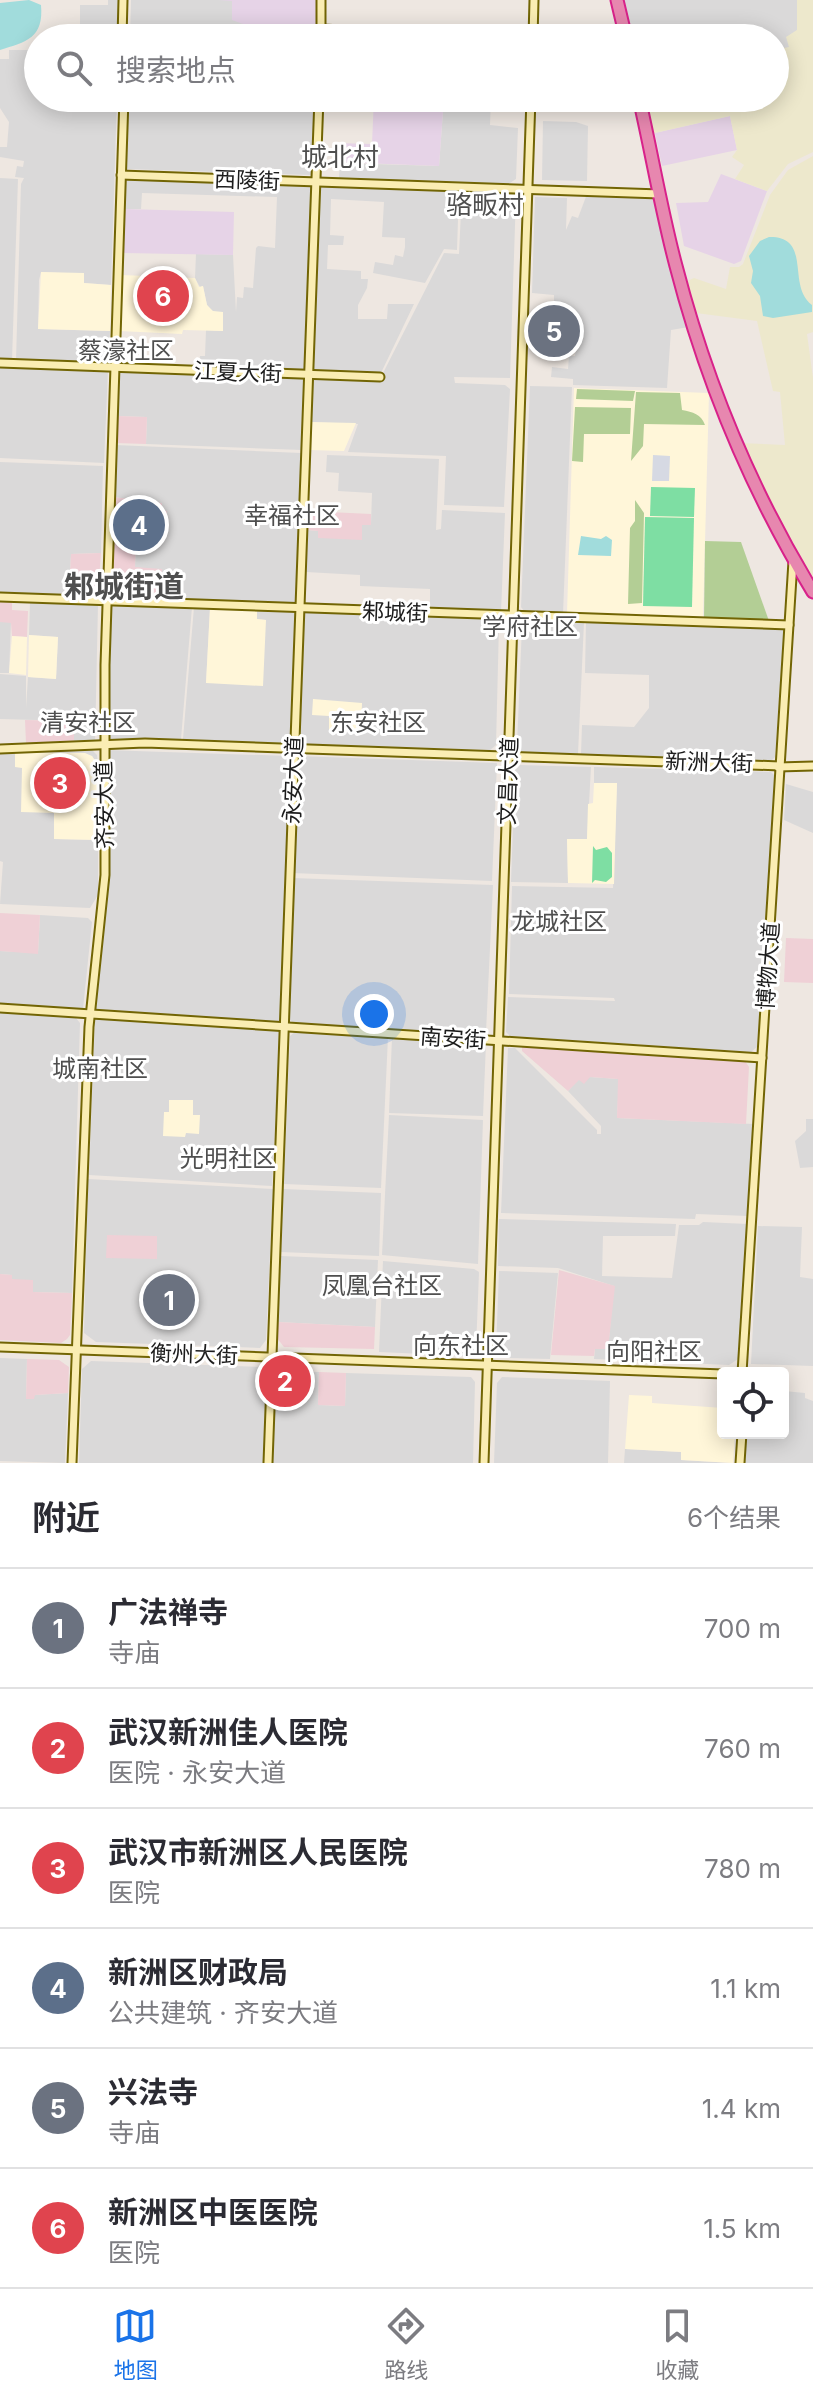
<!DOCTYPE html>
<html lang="zh">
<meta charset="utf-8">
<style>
:root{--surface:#fff;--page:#f7f7f7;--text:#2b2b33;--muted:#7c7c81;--line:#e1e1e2;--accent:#1a73e8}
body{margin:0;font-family:Inter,"Noto Sans SC",sans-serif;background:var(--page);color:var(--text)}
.controls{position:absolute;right:24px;bottom:24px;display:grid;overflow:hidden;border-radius:8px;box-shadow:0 4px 20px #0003}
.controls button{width:72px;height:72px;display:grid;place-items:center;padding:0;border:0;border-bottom:2px solid var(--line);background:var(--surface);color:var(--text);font:40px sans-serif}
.you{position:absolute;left:374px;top:1014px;width:28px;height:28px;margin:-20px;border:6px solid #fff;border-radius:50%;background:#1a73e8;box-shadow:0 0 0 12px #1a73e833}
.badge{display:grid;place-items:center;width:52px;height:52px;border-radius:50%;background:var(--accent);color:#fff;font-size:26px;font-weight:700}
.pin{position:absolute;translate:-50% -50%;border:4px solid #fff;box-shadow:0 2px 8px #0006}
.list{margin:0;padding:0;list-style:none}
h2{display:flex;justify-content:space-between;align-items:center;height:104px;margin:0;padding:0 32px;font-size:34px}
h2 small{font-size:26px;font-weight:400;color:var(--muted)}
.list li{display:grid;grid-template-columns:52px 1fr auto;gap:24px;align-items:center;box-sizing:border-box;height:120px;padding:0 32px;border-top:2px solid var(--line)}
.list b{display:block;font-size:30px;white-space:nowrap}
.list p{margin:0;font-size:26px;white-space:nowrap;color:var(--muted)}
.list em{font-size:26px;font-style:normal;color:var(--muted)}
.icon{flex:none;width:44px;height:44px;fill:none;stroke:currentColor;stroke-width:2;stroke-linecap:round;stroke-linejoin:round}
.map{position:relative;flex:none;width:813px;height:1463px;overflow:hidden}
.search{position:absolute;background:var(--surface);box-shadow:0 4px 20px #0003;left:24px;right:24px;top:24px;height:88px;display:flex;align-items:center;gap:20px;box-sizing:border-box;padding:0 28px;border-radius:44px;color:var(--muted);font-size:30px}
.sheet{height:824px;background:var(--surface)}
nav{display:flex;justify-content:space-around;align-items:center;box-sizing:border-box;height:112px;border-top:2px solid var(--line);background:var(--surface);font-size:22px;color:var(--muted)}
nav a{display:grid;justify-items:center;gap:4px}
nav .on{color:var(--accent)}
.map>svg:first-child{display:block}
.residential{fill:#dad9d9}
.commercial{fill:#efd0d6}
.industrial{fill:#e6d3e7}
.education{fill:#fff6d9}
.religious{fill:#cacaca}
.farmland{fill:#ede8cc}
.grass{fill:#d6e9a6}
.forest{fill:#b3ce95}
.pitch{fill:#7edea3}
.plaza{fill:#d6d9e3}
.water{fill:#a1dcdc}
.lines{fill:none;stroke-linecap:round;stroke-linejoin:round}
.secondary-casing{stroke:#726504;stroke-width:11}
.highway-casing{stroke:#d8228a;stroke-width:15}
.secondary{stroke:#faedb3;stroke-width:7}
.highway{stroke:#e787af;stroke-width:11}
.labels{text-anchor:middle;stroke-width:6;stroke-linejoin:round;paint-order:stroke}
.street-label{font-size:22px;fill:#1c1c1c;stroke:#fff}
.neighbourhood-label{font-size:24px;fill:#4f4f4f;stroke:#fff}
.quarter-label{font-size:26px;fill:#4f4f4f;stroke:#fff}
.district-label{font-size:30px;font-weight:bold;fill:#4f4f4f;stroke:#fff}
</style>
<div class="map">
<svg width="813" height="1463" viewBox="0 0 813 1463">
<rect width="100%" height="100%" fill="#eee7e1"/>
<!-- residential -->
<g class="residential">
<polygon points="108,0 121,0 120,38 48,38 55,37 56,26 80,26 80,5 108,5"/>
<polygon points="131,0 232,0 244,23 242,36 244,38 130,38"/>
<polygon points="620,0 797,0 797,30 789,47 788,70 775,67 775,38 629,38"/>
<polygon points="9,50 38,50 38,98 117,98 111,285 83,283 84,274 41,272 39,280 38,329 110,331 109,357 102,364 16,361 21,184 24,178 15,177 17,166 23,167 24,161 0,157 0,147 7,147 9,122 0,108 0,59 9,59"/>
<polygon points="128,98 317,98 311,175 125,169"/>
<polygon points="444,98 491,98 490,125 518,128 516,179 507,185 339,178 340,163 439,166"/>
<polygon points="543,121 576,122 588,126 587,181 542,180"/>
<polygon points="0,178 18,179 12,360 0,360"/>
<polygon points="125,178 311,185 304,372 199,367 200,356 205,356 206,330 222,331 222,312 213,312 207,305 203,286 200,287 195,278 196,254 233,255 236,312 237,297 243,298 244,287 253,288 256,248 258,246 275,248 277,197 142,193 141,209 124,209"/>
<polygon points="318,187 459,189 457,250 444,249 425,283 373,273 375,262 393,265 395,255 403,257 405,247 405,238 382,237 384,202 331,199 330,235 344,236 343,245 328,245 327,269 361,271 361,279 368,279 367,288 358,305 358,319 387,319 388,304 414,304 380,375 310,373"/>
<polygon points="462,190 502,191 502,195 516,195 510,378 454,377 455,383 505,385 510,389 504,507 444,505 446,456 348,452 358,424 310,422 312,378 380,379 444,253 459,254"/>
<polygon points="587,194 656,195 689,327 671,330 667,388 573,385 573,379 551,377 552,367 568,369 569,356 575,356 576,348 557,349 565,317 554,314 554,295 532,293 535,197 567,198 566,230 572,216 578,218"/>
<polygon points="0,367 108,370 104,463 0,458"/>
<polygon points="117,371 305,378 302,450 146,444 147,417 116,416"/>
<polygon points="530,386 572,387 563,614 525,612 521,607"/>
<polygon points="115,445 301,453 295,606 161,600 161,589 135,567 136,539 164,540 162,503 113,497"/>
<polygon points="327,455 439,459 436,530 441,529 442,510 505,513 501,612 430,610 430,589 360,586 360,575 306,572 308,530 318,531 318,537 361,539 362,524 371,524 372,493 338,491 339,473 326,472"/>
<polygon points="0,462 103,466 101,553 71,554 69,596 0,594"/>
<polygon points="30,602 98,604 95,743 74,742 74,721 0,719 0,674 26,676 26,708 28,677 56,679 58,637 29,635"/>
<polygon points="109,605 192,607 181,739 109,740 105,737"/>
<polygon points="194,607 210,608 206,683 266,620 257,619 257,610 292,612 296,615 291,735 284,743 183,739"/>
<polygon points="303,612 493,619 499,624 496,745 490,750 306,744 299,736"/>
<polygon points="528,620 584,622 578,754 521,752 517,745 522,626"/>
<polygon points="586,621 784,628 775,757 771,761 581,754 582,725 634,727 649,708 649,675 585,673"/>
<polygon points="0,622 11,622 9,673 0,673"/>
<polygon points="19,749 92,750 97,755 98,765 92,756 16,752 15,766 22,767 55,813 54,839 98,840 98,895 90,908 0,904 3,862 0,861 0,752"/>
<polygon points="105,750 289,756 281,1023 94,1010 107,893"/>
<polygon points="297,756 497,763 492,881 292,873"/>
<polygon points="520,765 591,767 587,840 567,839 568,883 511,882 515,770"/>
<polygon points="594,767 771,772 775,776 757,1047 751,1052 510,1036 506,1032 508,997 615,1001 614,998 509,994 512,886 613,888 617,784 594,783"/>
<polygon points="786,784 813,792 813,833 784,820"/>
<polygon points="292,878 493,885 486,1032 480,1038 295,1024 289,1019"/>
<polygon points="40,915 88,918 92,922 83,1009 0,1003 0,951 38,953"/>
<polygon points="0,1011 75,1017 80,1023 72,1293 33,1292 12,1279 12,1275 0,1274"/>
<polygon points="95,1017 280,1030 272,1186 89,1175"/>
<polygon points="295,1032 388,1037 381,1188 284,1184 290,1036"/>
<polygon points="392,1037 486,1043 483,1116 389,1113"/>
<polygon points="508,1048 515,1048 597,1130 597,1134 601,1134 601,1126 568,1091 579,1079 590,1077 619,1079 617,1118 754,1124 748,1216 696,1214 695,1219 501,1213"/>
<polygon points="389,1115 483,1120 478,1264 382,1255"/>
<polygon points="806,1119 813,1119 813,1167 800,1168 795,1141 806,1131"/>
<polygon points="88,1179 273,1189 266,1340 260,1348 96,1342 84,1333"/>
<polygon points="283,1189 381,1193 379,1256 281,1252"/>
<polygon points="499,1219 676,1224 675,1236 603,1236 602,1276 672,1278 679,1225 699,1225 703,1222 748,1224 738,1359 729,1365 594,1359 595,1349 608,1349 614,1286 558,1268 498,1266"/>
<polygon points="758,1226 802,1227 800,1277 813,1279 813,1366 751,1364"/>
<polygon points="281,1256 378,1260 375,1327 278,1322"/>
<polygon points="383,1261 474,1269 479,1272 476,1349 469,1356 379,1352"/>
<polygon points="499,1271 558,1273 550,1359 505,1358 496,1350"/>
<polygon points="0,1358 27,1359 26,1399 34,1395 68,1393 65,1463 0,1461"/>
<polygon points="91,1361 261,1367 267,1373 264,1463 79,1463 82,1369"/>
<polygon points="750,1370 785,1371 784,1391 805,1393 805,1398 813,1401 813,1463 744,1463 745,1433 783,1433 783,1373 749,1373"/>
<polygon points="280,1371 319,1372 318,1405 345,1406 346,1373 471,1377 475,1382 473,1463 271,1463 275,1376"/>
<polygon points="502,1377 610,1381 608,1463 494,1463 497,1383"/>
<polygon points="625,1449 681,1452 681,1460 733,1463 624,1463"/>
</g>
<!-- commercial -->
<g class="commercial">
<polygon points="116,416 147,417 146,444 115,443"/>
<polygon points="113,497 162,503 162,510 167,511 164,540 136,540 135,567 162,569 161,600 109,598"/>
<polygon points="308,511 371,514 371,525 362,525 362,540 318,538 318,531 308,530"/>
<polygon points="101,553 98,594 95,597 69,596 71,554"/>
<polygon points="0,602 12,602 12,610 28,611 27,637 12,636 11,623 0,622"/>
<polygon points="25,720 74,721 74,742 26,743"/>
<polygon points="0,913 40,915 38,954 0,951"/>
<polygon points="786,938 813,939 813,983 784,982"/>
<polygon points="522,1047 745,1061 749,1067 746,1124 617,1118 618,1079 590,1077 584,1084 579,1080 568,1091 522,1051"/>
<polygon points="107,1235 157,1236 157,1259 106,1258"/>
<polygon points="559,1270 615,1286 608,1349 595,1349 594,1356 551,1355"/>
<polygon points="0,1274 12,1275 12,1279 33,1280 33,1292 72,1293 70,1335 67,1339 61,1343 0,1340"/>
<polygon points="278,1322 375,1327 374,1349 284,1347 277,1338"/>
<polygon points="27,1359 59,1360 69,1367 68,1393 35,1395 34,1399 26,1399"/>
<polygon points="319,1372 346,1373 345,1406 318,1405"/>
</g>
<!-- industrial -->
<g class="industrial">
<polygon points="219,0 316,0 316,38 244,38 242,36 243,24 232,20 232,1"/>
<polygon points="374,98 444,98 439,166 334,162 335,143 372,144"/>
<polygon points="730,116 737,150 662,166 655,133"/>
<polygon points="721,174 767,191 741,261 734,264 684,246 676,203 708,202"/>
<polygon points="124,209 234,212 233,255 123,253"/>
</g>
<!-- education -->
<g class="education">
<polygon points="41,272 84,273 84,283 111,285 110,331 38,329"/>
<polygon points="121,275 195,278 199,287 203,286 207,305 213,311 223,312 223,331 183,330 182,334 119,331"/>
<polygon points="574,388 709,393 703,617 567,614"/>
<polygon points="310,422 356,423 344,451 309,450"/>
<polygon points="210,608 257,610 257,619 266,620 263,686 206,683"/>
<polygon points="29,635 58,637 56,679 28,677"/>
<polygon points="12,636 27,637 26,675 9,673"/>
<polygon points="313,699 362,703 361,732 329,731 329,716 312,715"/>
<polygon points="15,752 85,753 92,756 98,765 98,840 54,839 54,813 21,812 22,768 15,767"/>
<polygon points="594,783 617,783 614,884 568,883 567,839 587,839 588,804 593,803"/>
<polygon points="169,1100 193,1100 193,1115 200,1115 199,1134 186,1133 185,1137 163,1136 164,1112 169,1112"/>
<polygon points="629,1395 652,1396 652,1403 723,1408 723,1433 735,1433 733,1463 681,1460 681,1452 625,1449"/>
</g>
<!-- religious -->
<polygon class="religious" points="550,313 565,316 557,349 543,346"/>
<!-- farmland -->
<g class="farmland">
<polygon points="797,0 813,0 813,152 788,164 767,191 735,179 744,165 732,157 737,150 730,116 650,134 645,104 676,98 734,98 733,106 746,107 747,98 775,98 775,67 787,70 784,48 789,47 786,37 797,30"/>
<polygon points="813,156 813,332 807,334 813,378 813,584 773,517 740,443 785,445 780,392 773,391 757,321 696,313 685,282 694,278 726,289 730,267 739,267 743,264 770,195 788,170"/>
</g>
<!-- grass -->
<polygon class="grass" points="118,523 150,525 149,539 117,537"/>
<!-- forest -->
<g class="forest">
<polygon points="577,389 635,391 633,401 576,399"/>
<path d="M636,392l44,1 2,17c11,2 19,4 23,15l-61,-1 -1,22 -12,15z"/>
<polygon points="575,407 631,408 630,434 584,434 583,462 572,461"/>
<polygon points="635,500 644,513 642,603 628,604 630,528 635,521"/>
<polygon points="705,541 741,542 769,621 704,619"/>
</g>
<!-- pitch -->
<g class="pitch">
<polygon points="651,487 695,488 694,517 650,516"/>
<polygon points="645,517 694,518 692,607 643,606"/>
<polygon points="593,846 596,850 607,847 612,853 612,877 606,882 595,880 592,883"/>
</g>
<!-- plaza -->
<polygon class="plaza" points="653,455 670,456 669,481 652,481"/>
<!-- water -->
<g class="water">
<path d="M29,0l12,5c3,33 -15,37 -41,45v-47z"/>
<path d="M769,237c44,-1 17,49 43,68v7l-39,6 -10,-2 -3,-20 -9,-13 2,-12 -4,-15 11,-15z"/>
<polygon points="581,536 601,539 606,536 612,540 611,556 578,555"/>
</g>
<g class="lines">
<defs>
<g id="secondary">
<polyline points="321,29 531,38"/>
<polyline points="122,38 123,0"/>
<polyline points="321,38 321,0"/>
<polyline points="533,38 534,0"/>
<polyline points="121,175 660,194"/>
<polyline points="0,363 380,377"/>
<polyline points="0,597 789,625"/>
<polyline points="0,749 145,743 780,766"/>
<polyline points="778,767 813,766"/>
<polyline points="0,1008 762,1058"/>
<polyline points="0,1347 723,1374"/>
<polyline points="742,1373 793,561"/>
<polyline points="72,1463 89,1027 105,875 105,665 124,98"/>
<polyline points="268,1463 319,98"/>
<polyline points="484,1463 531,98"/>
<polyline points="740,1463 742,1433"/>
</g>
<g id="highway">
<polyline points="617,0 626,38"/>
<path d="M639,98c13,56 22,112 37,168 30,116 75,224 137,326"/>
</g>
</defs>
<!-- secondary casing -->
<use href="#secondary" class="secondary-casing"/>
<!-- highway casing -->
<use href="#highway" class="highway-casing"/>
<!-- secondary -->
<use href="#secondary" class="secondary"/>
<!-- highway -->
<use href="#highway" class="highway"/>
</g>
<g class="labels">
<!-- street labels -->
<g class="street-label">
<text transform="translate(247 180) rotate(2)" y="8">西陵街</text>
<text transform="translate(238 372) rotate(2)" y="8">江夏大街</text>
<text transform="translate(395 612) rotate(2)" y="8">邾城街</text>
<text transform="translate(709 762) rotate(2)" y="8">新洲大街</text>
<text transform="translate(293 780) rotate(-88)" y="8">永安大道</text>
<text transform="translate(508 781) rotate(-88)" y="8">文昌大道</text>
<text transform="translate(104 805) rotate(-91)" y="8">齐安大道</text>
<text transform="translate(768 966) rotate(-86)" y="8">博物大道</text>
<text transform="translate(453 1038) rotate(4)" y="8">南安街</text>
<text transform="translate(194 1354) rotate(2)" y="8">衡州大街</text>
</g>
<!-- neighbourhood labels -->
<g class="neighbourhood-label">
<text x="126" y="359">蔡濠社区</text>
<text x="292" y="524">幸福社区</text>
<text x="530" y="635">学府社区</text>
<text x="88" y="731">清安社区</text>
<text x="378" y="731">东安社区</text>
<text x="559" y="930">龙城社区</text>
<text x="100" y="1077">城南社区</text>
<text x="228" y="1167">光明社区</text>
<text x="382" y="1294">凤凰台社区</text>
<text x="461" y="1354">向东社区</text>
<text x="654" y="1360">向阳社区</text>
</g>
<!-- quarter labels -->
<g class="quarter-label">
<text x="340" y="166">城北村</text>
<text x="485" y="214">骆畈村</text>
</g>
<!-- district labels -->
<g class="district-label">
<text x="124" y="597">邾城街道</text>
</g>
</g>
</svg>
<div class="controls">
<button><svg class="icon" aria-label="locate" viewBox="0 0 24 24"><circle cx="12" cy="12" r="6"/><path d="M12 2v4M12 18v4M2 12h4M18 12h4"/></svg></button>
</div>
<div class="you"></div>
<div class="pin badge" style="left:169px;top:1300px;background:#6b7280">1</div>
<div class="pin badge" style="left:285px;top:1381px;background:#e0444e">2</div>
<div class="pin badge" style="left:60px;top:783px;background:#e0444e">3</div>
<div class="pin badge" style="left:139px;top:525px;background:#5c6f8a">4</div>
<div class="pin badge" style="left:554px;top:331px;background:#6b7280">5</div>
<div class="pin badge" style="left:163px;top:296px;background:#e0444e">6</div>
<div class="search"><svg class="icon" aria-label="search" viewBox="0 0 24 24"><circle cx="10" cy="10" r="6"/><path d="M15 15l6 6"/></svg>搜索地点</div>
</div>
<section class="sheet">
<h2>附近<small>6个结果</small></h2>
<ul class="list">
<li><span class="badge" style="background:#6b7280">1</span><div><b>广法禅寺</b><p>寺庙</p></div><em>700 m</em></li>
<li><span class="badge" style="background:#e0444e">2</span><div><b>武汉新洲佳人医院</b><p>医院 · 永安大道</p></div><em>760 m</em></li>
<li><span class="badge" style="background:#e0444e">3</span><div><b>武汉市新洲区人民医院</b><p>医院</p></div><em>780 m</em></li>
<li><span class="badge" style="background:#5c6f8a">4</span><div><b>新洲区财政局</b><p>公共建筑 · 齐安大道</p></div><em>1.1 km</em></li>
<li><span class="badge" style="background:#6b7280">5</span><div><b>兴法寺</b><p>寺庙</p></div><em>1.4 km</em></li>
<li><span class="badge" style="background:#e0444e">6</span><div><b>新洲区中医医院</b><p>医院</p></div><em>1.5 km</em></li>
</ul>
</section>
<nav>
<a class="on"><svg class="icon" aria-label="map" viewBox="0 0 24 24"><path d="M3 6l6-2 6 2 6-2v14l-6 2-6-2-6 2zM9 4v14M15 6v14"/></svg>地图</a>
<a><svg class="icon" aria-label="directions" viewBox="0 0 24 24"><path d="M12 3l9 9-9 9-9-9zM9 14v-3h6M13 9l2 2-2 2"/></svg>路线</a>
<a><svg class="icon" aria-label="saved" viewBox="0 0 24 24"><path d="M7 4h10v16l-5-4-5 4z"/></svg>收藏</a>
</nav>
